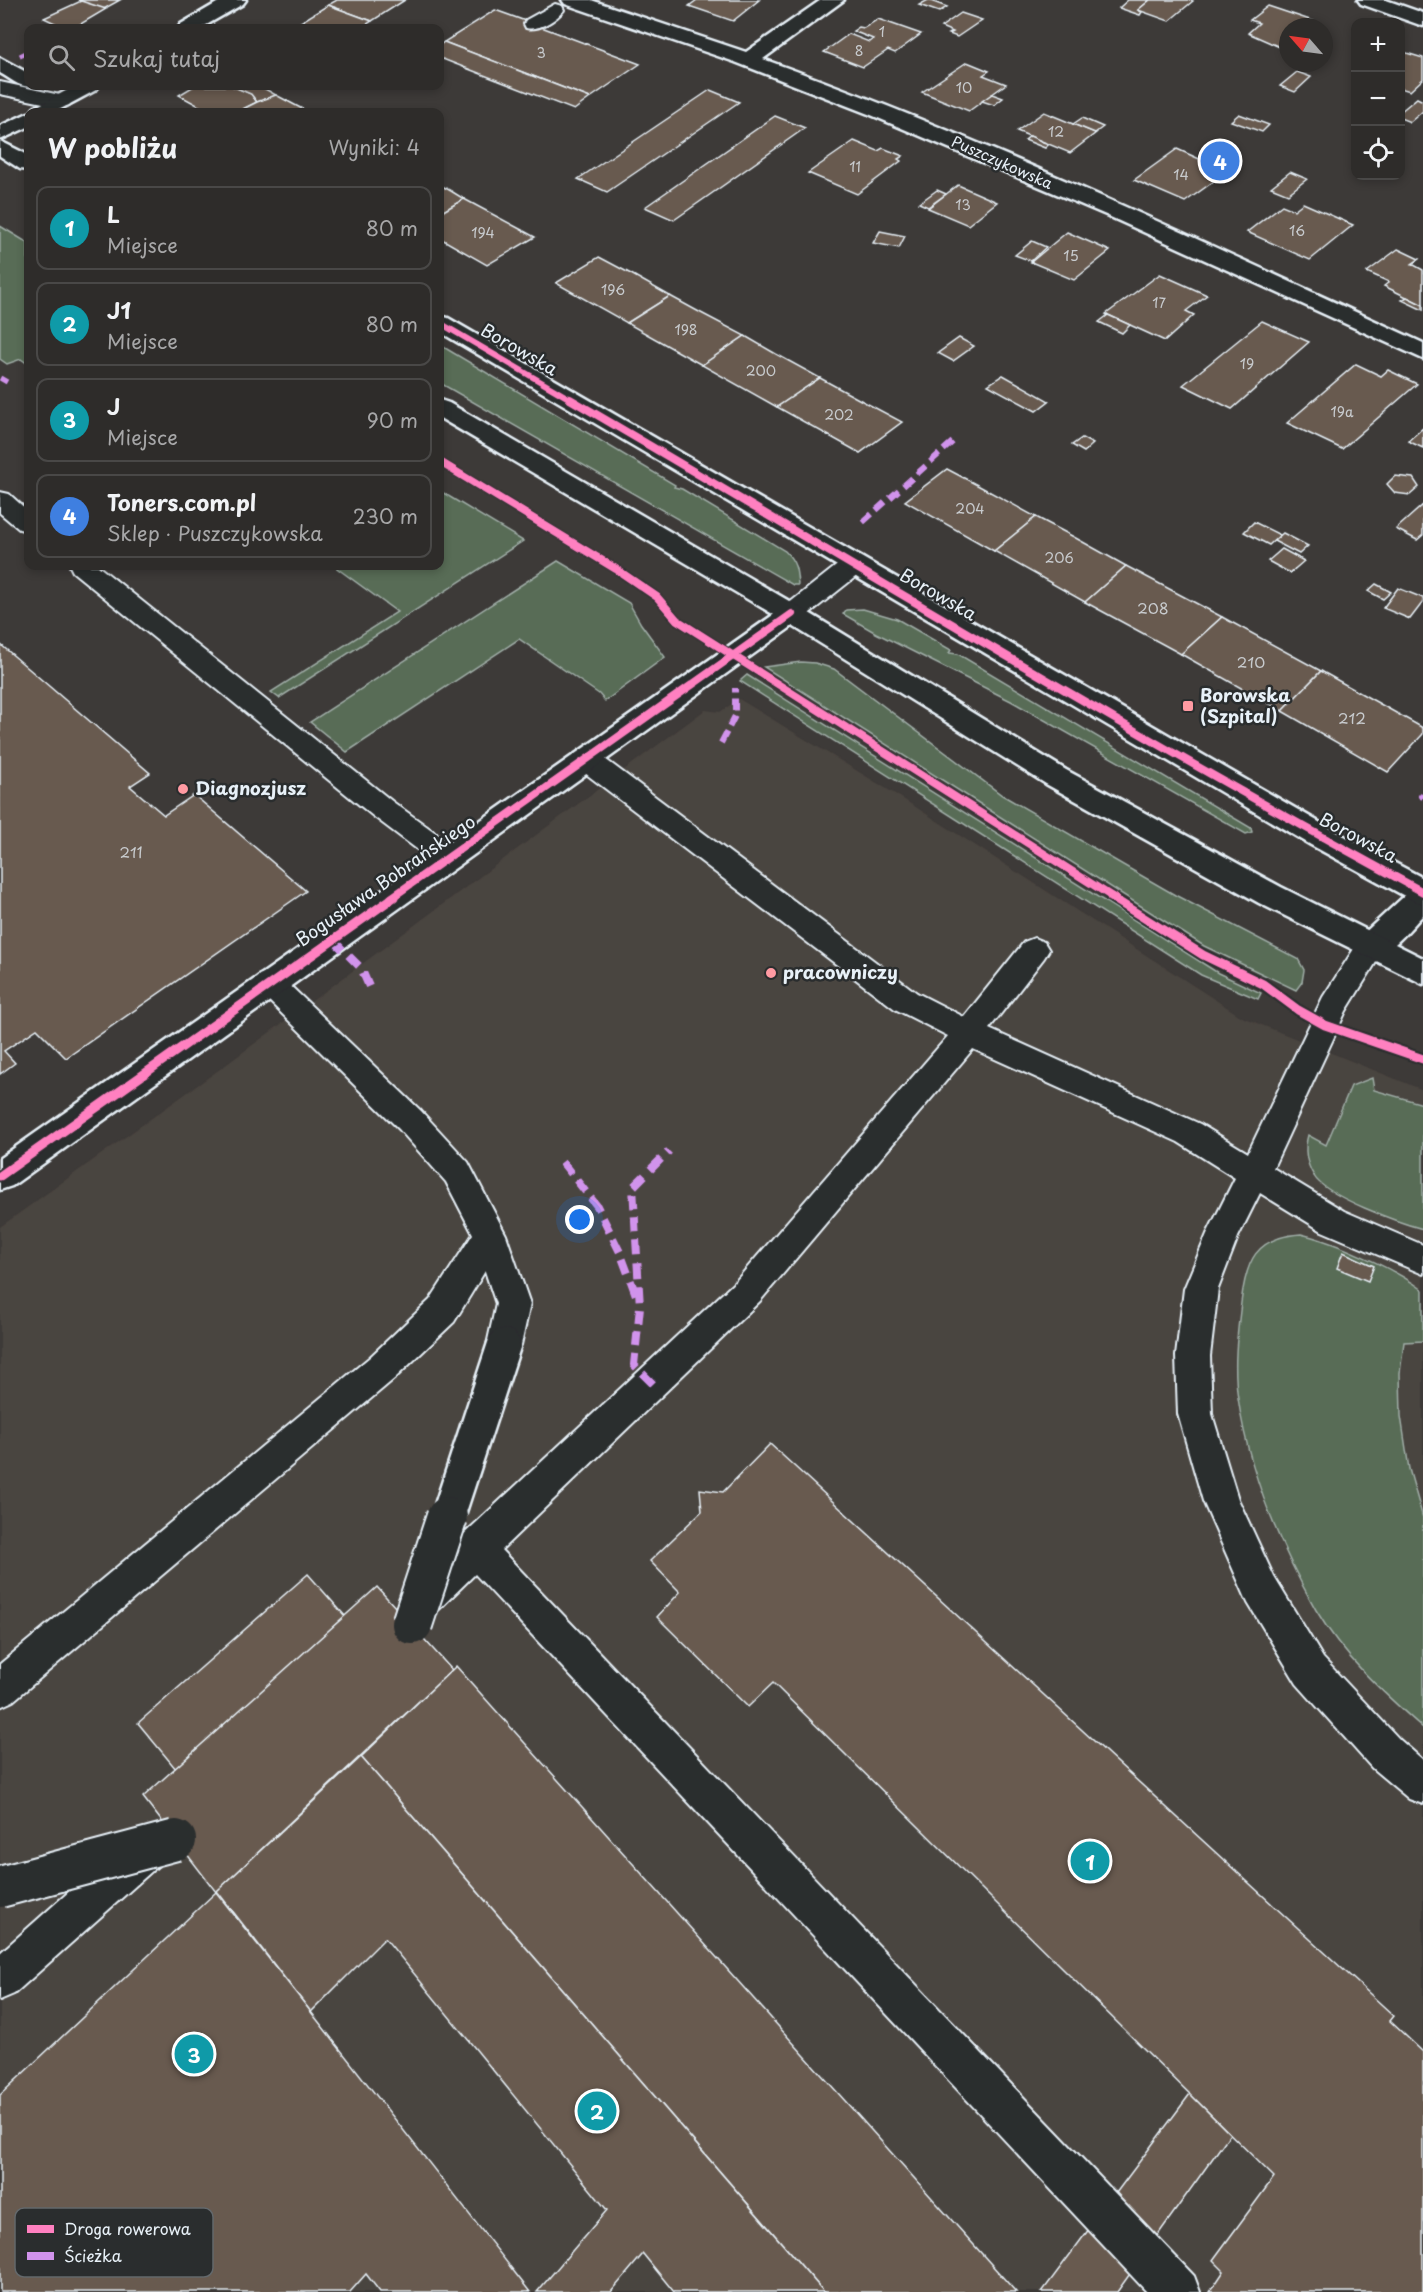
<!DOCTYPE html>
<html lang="pl">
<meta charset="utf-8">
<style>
:root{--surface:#2e2c2a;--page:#363432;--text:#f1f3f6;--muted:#a7a7a8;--line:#494847;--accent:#e69b98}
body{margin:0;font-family:"Playpen Sans",sans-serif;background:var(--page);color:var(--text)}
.controls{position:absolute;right:18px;top:18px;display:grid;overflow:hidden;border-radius:12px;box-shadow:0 3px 9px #0003}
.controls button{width:54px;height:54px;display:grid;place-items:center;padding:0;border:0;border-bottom:2px solid var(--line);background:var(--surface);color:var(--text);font:30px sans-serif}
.compass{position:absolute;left:1279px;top:18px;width:54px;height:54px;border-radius:50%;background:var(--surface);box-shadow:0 3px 9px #0003;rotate:298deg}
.you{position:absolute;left:580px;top:1220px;width:21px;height:21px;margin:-15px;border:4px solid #fff;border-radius:50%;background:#1a73e8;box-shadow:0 0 0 9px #1a73e833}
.badge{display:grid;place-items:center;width:39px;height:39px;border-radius:50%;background:var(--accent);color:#fff;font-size:20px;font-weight:700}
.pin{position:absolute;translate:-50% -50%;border:3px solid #fff;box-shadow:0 2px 6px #0006}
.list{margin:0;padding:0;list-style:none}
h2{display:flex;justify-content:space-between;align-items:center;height:78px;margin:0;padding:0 24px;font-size:26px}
h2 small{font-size:20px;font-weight:400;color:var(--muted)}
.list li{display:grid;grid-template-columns:39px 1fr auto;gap:18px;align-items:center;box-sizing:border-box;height:84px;margin:0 12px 12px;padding:0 12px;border:2px solid var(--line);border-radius:12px}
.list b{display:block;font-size:22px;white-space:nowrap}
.list p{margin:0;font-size:20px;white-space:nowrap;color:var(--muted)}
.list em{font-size:20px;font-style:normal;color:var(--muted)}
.icon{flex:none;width:33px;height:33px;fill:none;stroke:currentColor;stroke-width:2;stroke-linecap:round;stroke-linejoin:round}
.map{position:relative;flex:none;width:1423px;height:2292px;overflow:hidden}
.search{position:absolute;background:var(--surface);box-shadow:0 3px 9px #0003;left:24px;top:24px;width:420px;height:66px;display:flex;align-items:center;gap:15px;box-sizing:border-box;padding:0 21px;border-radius:12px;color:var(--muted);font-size:22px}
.panel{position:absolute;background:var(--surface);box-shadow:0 3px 9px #0003;left:24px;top:108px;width:420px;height:462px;border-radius:12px}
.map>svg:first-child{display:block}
.built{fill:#4a443f}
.green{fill:#596c57;stroke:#a0aea8;stroke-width:1.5}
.building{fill:#685a4f;stroke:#e8f1f8;stroke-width:1.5}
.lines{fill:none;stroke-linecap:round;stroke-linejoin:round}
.service-casing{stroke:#e8f1f8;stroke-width:4}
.minor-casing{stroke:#e8f1f8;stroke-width:5}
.tertiary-casing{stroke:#e8f1f8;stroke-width:5}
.service{fill:#2a2d2e;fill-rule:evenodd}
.minor{fill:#2a2d2e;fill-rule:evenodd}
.tertiary{fill:#2a2d2e;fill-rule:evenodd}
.service-bridge-far1-casing{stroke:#e8f1f8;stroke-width:37;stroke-linecap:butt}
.service-bridge-casing{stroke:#e8f1f8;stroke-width:44;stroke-linecap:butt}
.service-bridge-far1{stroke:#2a2d2e;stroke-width:32}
.service-bridge{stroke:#2a2d2e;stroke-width:40}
.quiet-far2{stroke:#d193ec;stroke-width:5;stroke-dasharray:10 5;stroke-linecap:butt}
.quiet-far1{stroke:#d193ec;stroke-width:6;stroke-dasharray:12 6;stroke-linecap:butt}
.quiet{stroke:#d193ec;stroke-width:8;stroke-dasharray:15 8;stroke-linecap:butt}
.cycleway-far2-casing{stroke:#2a2d2e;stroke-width:8}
.cycleway-far1-casing{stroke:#2a2d2e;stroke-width:10}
.cycleway-casing{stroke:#2a2d2e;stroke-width:13}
.cycleway-far2{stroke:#ff80c0;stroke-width:6}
.cycleway-far1{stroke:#ff80c0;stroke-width:8}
.cycleway{stroke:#ff80c0;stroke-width:9}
.poi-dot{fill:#ff9aa2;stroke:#2a2d2e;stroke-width:2}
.labels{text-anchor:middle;stroke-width:5;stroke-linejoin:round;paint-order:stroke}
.far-number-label{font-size:14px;fill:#c8cbce}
.far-street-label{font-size:15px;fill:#e8f1f8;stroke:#2a2d2e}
.number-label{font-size:15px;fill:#c8cbce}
.street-label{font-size:18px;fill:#e8f1f8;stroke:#2a2d2e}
.poi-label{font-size:18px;font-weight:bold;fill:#e8f1f8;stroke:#2a2d2e;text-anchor:start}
.key{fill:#2a2d2e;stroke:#63686b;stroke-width:1.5}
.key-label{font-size:16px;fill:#e8f1f8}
</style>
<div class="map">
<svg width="1423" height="2292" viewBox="0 0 1423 2292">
<rect width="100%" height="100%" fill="#3d3a38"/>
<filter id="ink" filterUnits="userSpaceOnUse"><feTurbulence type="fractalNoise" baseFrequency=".0167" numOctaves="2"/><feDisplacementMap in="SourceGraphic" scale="12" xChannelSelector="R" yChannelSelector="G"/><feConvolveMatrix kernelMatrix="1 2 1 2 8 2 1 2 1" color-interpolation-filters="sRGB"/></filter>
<g filter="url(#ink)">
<!-- built -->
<polygon class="built" points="739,699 900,797 1242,1017 1423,1090 1423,2292 0,2292 0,1227 227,1064 705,710 720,712"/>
<!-- green -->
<g class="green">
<polygon points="0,226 28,243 28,364 21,359 7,364 0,359"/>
<path d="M440,345l235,140 -1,2 8,2 103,62c11,11 12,19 13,34h-5l-353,-202z"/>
<polygon points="440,491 523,541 279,698 271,692 397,612 334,566 440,566"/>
<polygon points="558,561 629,603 641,624 665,657 605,701 599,694 519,639 347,752 310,722"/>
<polygon points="863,609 897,619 951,650 949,653 958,654 1251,828 1252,832 1246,834 1011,701 876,633 843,614 846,610"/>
<polygon points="801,662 815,663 834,669 1002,795 1175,895 1298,959 1304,970 1302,982 1296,990 1204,946 764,667"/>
<polygon points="747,675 1218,973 1261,993 1258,999 1201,975 740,681"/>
<path d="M1372,1078l2,12 49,14v125c-23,-6 -98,-33 -109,-53 -8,-13 -10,-27 -6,-41l18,10 25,-59z"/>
<path d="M1301,1234c34,8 94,35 122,56v51l-19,1 -4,31 1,43 8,53 14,49v210c-40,-35 -80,-72 -107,-118 -37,-65 -67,-137 -78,-212 -5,-31 -1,-63 3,-95 5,-42 14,-66 60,-69z"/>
</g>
<!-- building -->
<g class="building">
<polygon points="78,0 120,0 102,10"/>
<polygon points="337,0 405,0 372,21 328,5"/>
<polygon points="697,0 759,0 733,21 689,6"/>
<polygon points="928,0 947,7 939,12 919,5"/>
<polygon points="1128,0 1150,0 1138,10 1142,12 1140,15 1119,8"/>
<polygon points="1150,0 1191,0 1193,1 1169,21 1138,10"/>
<polygon points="81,1 106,9 74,28 53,25 55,23 44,18"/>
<polygon points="328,5 372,21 361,28 291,28"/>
<polygon points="1268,6 1313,21 1307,25 1312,27 1288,27 1288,42 1282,48 1248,33 1259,23 1250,20"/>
<polygon points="495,10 520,19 640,64 590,98 444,42"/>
<polygon points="961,13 982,20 957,37 949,34 953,32 941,27"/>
<polygon points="878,19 921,34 895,53 888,50 863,67 824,52 849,34 869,42 873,39 853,31 859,27 864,28"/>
<polygon points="444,42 590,98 574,110 440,58 440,45"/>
<polygon points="1400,51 1423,58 1423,79 1410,91 1400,88"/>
<polygon points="967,62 989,71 983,75 1006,84 969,111 922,92"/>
<polygon points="1297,72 1311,77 1295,92 1280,86"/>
<polygon points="194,86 232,86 251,94 257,102 237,112 210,112 179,95"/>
<polygon points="232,86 271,86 265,89 276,95 257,102 251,94"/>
<polygon points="710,90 739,102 607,192 578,179"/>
<polygon points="992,94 1003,98 994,105 982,101"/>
<polygon points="276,95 308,112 237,112 257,102"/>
<polygon points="1417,98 1423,101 1423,111 1410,122 1400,118 1400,112"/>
<polygon points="1044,112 1095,133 1096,133 1070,153 1017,131"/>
<polygon points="1239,114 1269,125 1262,132 1231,121"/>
<polygon points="775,116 805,128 674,220 645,207"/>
<polygon points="1082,118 1103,127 1095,133 1073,124"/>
<polygon points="1030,136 1043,142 1049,144 1045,148 1025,140"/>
<polygon points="854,141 878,151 883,148 903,156 898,159 901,161 857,194 808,173"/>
<polygon points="1177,149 1224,170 1228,171 1185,202 1134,180"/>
<polygon points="1217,153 1235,161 1224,170 1205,161"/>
<polygon points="1290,172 1307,179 1288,194 1271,187"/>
<polygon points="440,185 451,191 464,199 440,213"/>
<polygon points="958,185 997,202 968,225 928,208"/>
<polygon points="937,190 946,194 928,207 919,203"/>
<polygon points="464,199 520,229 535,237 487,265 440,238 440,213"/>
<polygon points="1303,203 1353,225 1310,260 1247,232 1282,205 1294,210"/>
<polygon points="880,231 905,236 899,248 873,243"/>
<polygon points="1067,232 1110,251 1074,280 1031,262"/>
<polygon points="1032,241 1046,247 1031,261 1015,255"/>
<polygon points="1398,249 1419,259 1412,264 1423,270 1423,305 1384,286 1389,282 1367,272"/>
<polygon points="599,257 631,274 670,296 627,323 556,283"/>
<polygon points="1160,274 1207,295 1186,311 1194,315 1165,341 1106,314"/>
<polygon points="670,296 701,313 745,336 702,365 627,323"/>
<polygon points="1407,297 1423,305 1423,310 1402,300"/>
<polygon points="1108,315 1130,325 1122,333 1099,322"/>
<polygon points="1262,321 1309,342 1232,409 1183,385"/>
<polygon points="745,336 776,354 820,378 777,407 702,365"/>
<polygon points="959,338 974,346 953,361 938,353"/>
<polygon points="1356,364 1381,376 1388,370 1417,384 1342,449 1287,423"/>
<polygon points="1003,375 1049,401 1036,411 988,385"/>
<polygon points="820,378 866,403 902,422 860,453 777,407"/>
<polygon points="1423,428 1423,448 1408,441"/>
<polygon points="1082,438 1093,444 1084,452 1072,445"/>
<polygon points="947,469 981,487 1036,517 994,551 905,501"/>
<polygon points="1395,476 1413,478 1419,487 1410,495 1395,493 1387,484"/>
<polygon points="1423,505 1423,535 1417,540 1396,529"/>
<polygon points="1036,517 1072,536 1126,566 1085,602 994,551"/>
<polygon points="1254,522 1280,535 1269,545 1244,532"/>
<polygon points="1283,533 1308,546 1299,554 1274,541"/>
<polygon points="1282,549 1304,561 1290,573 1268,561"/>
<polygon points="1126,566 1222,617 1181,654 1085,602"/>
<polygon points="1376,584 1391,592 1383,599 1368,591"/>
<polygon points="1398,588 1423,598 1423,602 1410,619 1383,608"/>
<polygon points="1222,617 1321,671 1282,711 1181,654"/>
<polygon points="0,644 150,773 130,786 164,815 194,795 306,891 66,1058 37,1029 4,1051 15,1063 0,1074"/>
<polygon points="1321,671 1423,728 1423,734 1388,772 1282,711"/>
<polygon points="1343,1252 1374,1266 1368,1281 1337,1268"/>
<polygon points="770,1444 1394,2016 1390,2021 1423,2052 1423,2292 1210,2292 1224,2271 1213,2260 1274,2177 773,1683 748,1707 657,1617 680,1592 650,1561 702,1511 700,1489 723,1492"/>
<polygon points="308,1574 345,1616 176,1769 138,1723"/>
<polygon points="377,1587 452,1670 216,1892 143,1797"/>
<polygon points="456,1666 1016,2292 824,2292 361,1757"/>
<polygon points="361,1757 824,2292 674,2292 643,2254 611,2292 537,2292 607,2210 385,1938 311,2012 217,1891"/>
<polygon points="216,1892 311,2012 530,2292 380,2292 366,2274 350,2292 0,2292 0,2095"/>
<polygon points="1190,2094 1230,2134 1117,2292 1042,2292"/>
</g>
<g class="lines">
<defs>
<g id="service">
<path d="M555,4l7,2 2,4c-8,10 -25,21 -38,18l-2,-4 2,-4z"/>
<polygon points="0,82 69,97 72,101 69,105 62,107 0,94"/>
<polygon points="0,492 9,494 28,511 28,531 19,529 0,513"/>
<polygon points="854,557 863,559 866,565 863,571 801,620 792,623 783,620 779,614 783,608 845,559"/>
<polygon points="70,566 98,566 393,802 458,849 462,857 458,865 448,868 438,865 373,816 73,572"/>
<polygon points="587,750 597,753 917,993 964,1017 1024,942 1034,938 1044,942 1049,950 1044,958 989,1029 1200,1124 1248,1153 1323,997 1361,938 1371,935 1381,938 1386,946 1346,1011 1273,1168 1344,1211 1423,1245 1423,1274 1322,1231 1260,1193 1238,1237 1218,1289 1210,1356 1212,1414 1238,1499 1274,1577 1323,1658 1400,1740 1423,1760 1423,1804 1409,1799 1372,1768 1297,1684 1248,1603 1203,1501 1178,1414 1176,1356 1184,1289 1207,1234 1235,1178 1178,1142 973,1049 760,1301 501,1550 1194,2276 1200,2292 1147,2292 475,1574 432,1616 419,1621 406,1616 401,1603 406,1590 462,1536 736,1281 948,1036 895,1009 577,767 573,760 577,753"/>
<polygon points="269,971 279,975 421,1111 468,1162 506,1235 530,1304 521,1345 516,1356 504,1360 492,1356 487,1345 496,1304 485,1271 454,1322 394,1379 13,1701 0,1707 0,1664 370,1357 430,1300 473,1234 446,1182 399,1129 259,991 254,983 259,975"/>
<polygon points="148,1828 162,1834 168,1848 162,1862 14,1994 0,2000 0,1953 134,1834"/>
</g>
<g id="minor">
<path d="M562,0h29l155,52 75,-52h23l-81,59c225,81 443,184 660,284v16l-317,-144 -235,-100 -136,-53 -170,-58z"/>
<polygon points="1358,0 1386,0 1423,13 1423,26 1361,4"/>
<polygon points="792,605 801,608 805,614 801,620 12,1186 0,1190 0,1158 783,608"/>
<path d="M1423,885v30c-17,17 -38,48 -63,40l-4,-9 4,-9 52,-48z"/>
</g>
<g id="tertiary">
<polygon points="222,0 246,0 243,4 201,28 178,28 181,24"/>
<path d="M0,58l28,15v13h6c-13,3 -23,-7 -34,-13z"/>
<polygon points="75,86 99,86 96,90 55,112 31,112 34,108"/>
<polygon points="28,113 28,127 0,140 0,126"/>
<polygon points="0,141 28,155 28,170 20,169 0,156"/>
<polygon points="440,316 448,318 1331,829 1423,878 1423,904 1412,900 1311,845 440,332"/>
<polygon points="440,400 449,403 801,608 1066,770 1281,887 1423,958 1423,984 1259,903 1046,784 783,620 440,418"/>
</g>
</defs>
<!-- service casing -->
<use href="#service" class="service-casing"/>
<!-- minor casing -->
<use href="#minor" class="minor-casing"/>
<!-- tertiary casing -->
<use href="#tertiary" class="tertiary-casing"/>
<!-- service -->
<use href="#service" class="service"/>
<!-- minor -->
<use href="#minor" class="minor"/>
<!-- tertiary -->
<use href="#tertiary" class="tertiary"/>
<defs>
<polyline id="service-bridge-far1" points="447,1519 504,1345"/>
<g id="service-bridge">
<polyline points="412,1624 447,1517"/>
<polyline points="0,1887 176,1840"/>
</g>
</defs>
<!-- service-bridge-far1 casing -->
<use href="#service-bridge-far1" class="service-bridge-far1-casing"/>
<!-- service-bridge casing -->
<use href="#service-bridge" class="service-bridge-casing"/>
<!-- service-bridge-far1 -->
<use href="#service-bridge-far1" class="service-bridge-far1"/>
<!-- service-bridge -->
<use href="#service-bridge" class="service-bridge"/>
<!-- quiet-far2 -->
<g class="quiet-far2">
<polyline points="20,56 28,52"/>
<polyline points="0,378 7,382"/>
</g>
<!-- quiet-far1 -->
<g class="quiet-far1">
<polyline points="863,522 956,439"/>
<polyline points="721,743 735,716 735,688"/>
<polyline points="1423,794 1421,796 1423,797"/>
</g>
<!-- quiet -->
<g class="quiet">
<polyline points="332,939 361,968 371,991"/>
<polyline points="562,1162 597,1206 620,1252 636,1295"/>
<polyline points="653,1384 634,1365 640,1307 633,1187 669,1151"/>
</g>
<defs>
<polyline id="cycleway-far2" points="440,323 572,400"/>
<g id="cycleway-far1">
<path d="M570,399c283,165 564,337 853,493"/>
<polyline points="440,462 616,569 657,597 677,620 1114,898"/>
<polyline points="391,898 792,614"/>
</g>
<g id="cycleway">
<polyline points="1111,897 1203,955 1263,984 1298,1010 1325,1025 1423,1059"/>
<polyline points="0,1176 394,897"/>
</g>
</defs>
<!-- cycleway-far2 casing -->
<use href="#cycleway-far2" class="cycleway-far2-casing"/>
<!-- cycleway-far1 casing -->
<use href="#cycleway-far1" class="cycleway-far1-casing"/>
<!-- cycleway casing -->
<use href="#cycleway" class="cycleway-casing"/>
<!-- cycleway-far2 -->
<use href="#cycleway-far2" class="cycleway-far2"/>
<!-- cycleway-far1 -->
<use href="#cycleway-far1" class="cycleway-far1"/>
<!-- cycleway -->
<use href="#cycleway" class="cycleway"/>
</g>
</g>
<!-- markers -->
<g class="poi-dot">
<rect x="1182" y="700" width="12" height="12" rx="3"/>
<circle cx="183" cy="789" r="6"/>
<circle cx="771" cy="973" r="6"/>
</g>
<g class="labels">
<!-- far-number labels -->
<g class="far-number-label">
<text x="882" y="37">1</text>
<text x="859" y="56">8</text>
<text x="541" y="58">3</text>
<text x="964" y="93">10</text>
<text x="1056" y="137">12</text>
<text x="855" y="172">11</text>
<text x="1181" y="180">14</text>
<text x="963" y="210">13</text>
<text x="1297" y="236">16</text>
<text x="483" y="238">194</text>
<text x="1071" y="261">15</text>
<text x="613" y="295">196</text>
<text x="1159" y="308">17</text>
<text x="686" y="335">198</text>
<text x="1247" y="369">19</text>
<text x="761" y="376">200</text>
<text x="1342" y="417">19a</text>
<text x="839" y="420">202</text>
<text x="970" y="514">204</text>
<text x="1059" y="563">206</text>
</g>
<!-- far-street labels -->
<g class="far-street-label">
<text transform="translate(1002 163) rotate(24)" y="5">Puszczykowska</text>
</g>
<!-- number labels -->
<g class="number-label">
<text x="1153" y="614">208</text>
<text x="1251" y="668">210</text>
<text x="1352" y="724">212</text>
<text x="131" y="858">211</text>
</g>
<!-- street labels -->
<g class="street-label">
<text transform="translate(519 350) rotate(30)" y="6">Borowska</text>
<text transform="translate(938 595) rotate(30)" y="6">Borowska</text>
<text transform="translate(1358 838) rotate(28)" y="6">Borowska</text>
<text transform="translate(386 881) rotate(-35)" y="6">Bogusława Bobrańskiego</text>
</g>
<!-- poi labels -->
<g class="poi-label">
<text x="1200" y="702">Borowska<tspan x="1200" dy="21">(Szpital)</tspan></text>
<text x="195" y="795">Diagnozjusz</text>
<text x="783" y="979">pracowniczy</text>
</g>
</g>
<!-- legend -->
<rect x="15" y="2208" width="198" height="69" rx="9" class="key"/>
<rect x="27" y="2225" width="27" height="8" fill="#ff80c0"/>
<rect x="27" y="2252" width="27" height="8" fill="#d193ec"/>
<g class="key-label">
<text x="64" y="2235">Droga rowerowa</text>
<text x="64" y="2262">Ścieżka</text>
</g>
</svg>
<div class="controls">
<button>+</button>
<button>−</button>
<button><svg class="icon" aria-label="locate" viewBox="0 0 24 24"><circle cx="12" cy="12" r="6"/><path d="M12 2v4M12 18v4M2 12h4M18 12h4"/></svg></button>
</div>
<svg class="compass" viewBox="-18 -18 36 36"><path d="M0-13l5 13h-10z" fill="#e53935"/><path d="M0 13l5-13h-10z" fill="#a7a7a8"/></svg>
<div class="you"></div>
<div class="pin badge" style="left:1090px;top:1861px;background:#0f9aa8">1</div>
<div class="pin badge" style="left:597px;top:2111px;background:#0f9aa8">2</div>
<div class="pin badge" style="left:194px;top:2054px;background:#0f9aa8">3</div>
<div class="pin badge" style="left:1220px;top:161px;background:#3f7fe0">4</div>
<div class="search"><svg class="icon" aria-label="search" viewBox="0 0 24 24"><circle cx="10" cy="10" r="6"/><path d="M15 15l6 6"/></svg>Szukaj tutaj</div>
<section class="panel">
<h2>W pobliżu<small>Wyniki: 4</small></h2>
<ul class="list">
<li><span class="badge" style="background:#0f9aa8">1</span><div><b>L</b><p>Miejsce</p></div><em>80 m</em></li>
<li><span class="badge" style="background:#0f9aa8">2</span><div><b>J1</b><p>Miejsce</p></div><em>80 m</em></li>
<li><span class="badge" style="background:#0f9aa8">3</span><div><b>J</b><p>Miejsce</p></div><em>90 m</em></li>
<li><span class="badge" style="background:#3f7fe0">4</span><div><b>Toners.com.pl</b><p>Sklep · Puszczykowska</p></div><em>230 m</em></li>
</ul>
</section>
</div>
